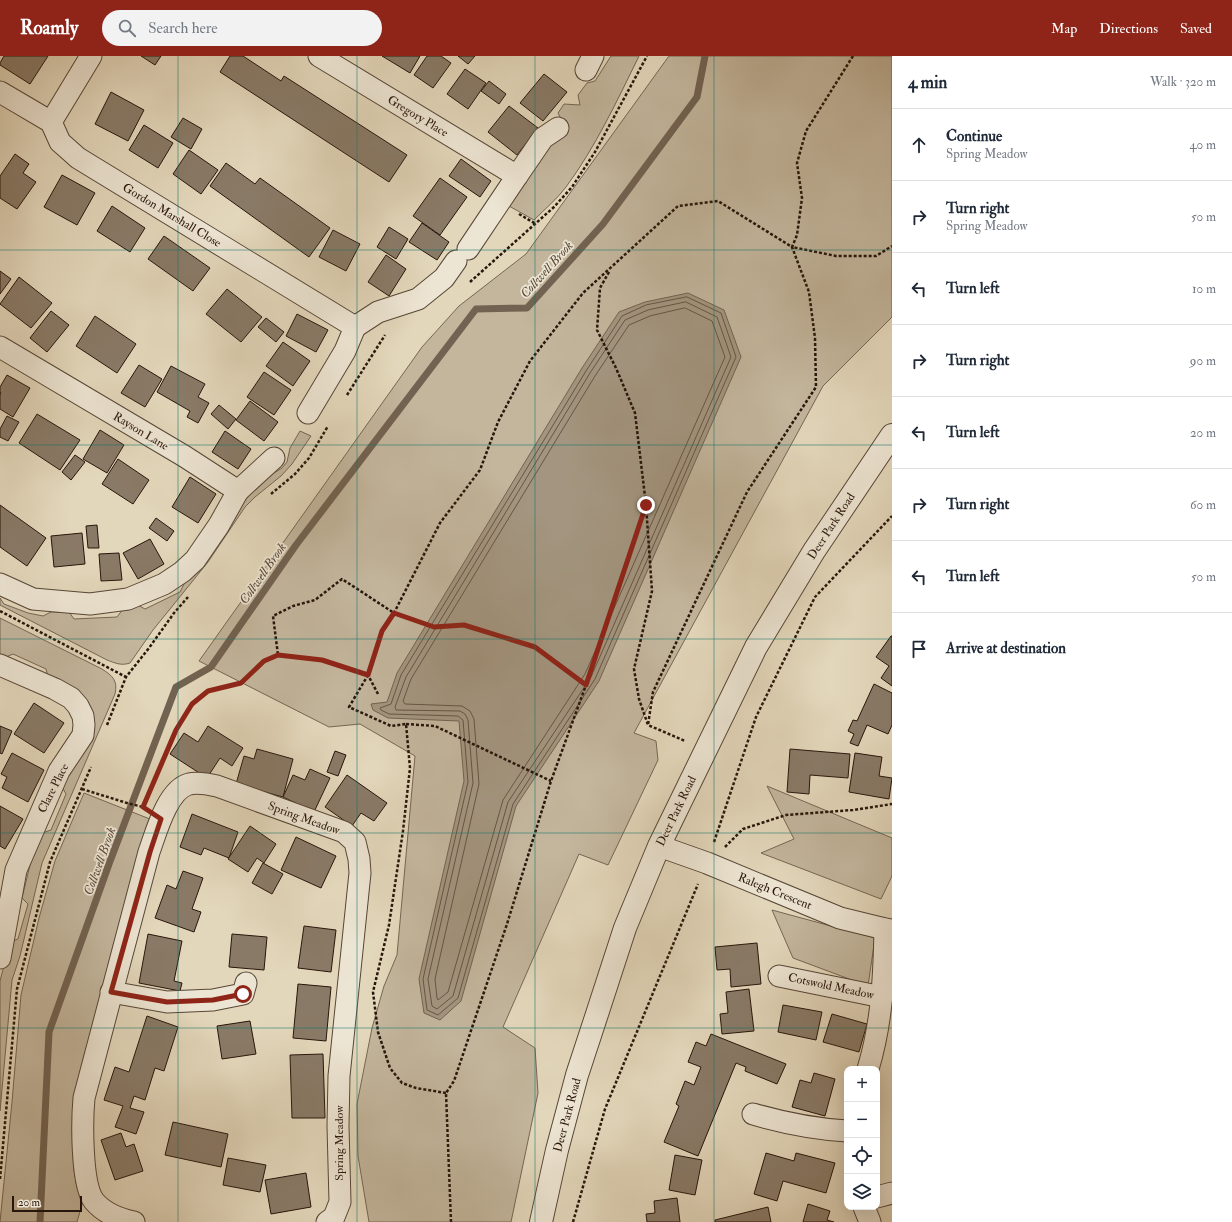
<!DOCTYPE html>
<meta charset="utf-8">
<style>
:root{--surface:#fff;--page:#f2f2f3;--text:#1f2937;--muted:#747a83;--line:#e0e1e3;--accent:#8f2418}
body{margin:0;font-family:"IM FELL Double Pica",serif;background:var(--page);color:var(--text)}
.controls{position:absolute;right:12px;bottom:12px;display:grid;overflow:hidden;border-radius:8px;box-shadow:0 4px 16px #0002}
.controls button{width:36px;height:36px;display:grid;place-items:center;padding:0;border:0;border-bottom:1px solid var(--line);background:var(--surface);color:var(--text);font:20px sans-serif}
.scale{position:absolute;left:12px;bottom:10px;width:70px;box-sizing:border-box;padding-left:4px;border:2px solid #28150b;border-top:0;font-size:11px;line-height:14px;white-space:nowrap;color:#28150b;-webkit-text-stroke:3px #ede5d3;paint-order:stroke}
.stop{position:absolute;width:12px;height:12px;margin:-9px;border:3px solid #8f2418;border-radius:50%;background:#fff}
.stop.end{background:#8f2418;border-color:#fff;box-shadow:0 1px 4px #0008}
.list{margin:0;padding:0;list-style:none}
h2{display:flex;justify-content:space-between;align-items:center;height:52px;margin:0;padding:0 16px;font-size:17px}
h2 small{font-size:13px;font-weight:400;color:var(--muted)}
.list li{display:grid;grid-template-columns:26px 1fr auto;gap:12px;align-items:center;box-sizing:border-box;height:72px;padding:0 16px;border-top:1px solid var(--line)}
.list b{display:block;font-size:15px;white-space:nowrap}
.list p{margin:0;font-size:13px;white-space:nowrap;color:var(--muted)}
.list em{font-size:13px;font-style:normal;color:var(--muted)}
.icon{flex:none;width:22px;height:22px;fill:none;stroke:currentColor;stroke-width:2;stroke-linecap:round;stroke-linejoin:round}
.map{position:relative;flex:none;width:892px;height:1166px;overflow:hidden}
header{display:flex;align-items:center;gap:24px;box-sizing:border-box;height:56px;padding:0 20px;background:var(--accent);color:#fff}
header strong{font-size:19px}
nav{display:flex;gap:22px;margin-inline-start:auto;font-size:14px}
.search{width:280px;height:36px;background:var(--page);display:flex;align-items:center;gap:10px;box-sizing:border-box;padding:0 14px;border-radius:22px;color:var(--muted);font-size:15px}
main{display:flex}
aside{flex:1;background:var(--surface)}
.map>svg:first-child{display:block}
.green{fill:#c3b69d;stroke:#766654}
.water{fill:#a3957f;stroke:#726251}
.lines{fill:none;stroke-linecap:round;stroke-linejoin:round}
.shore{stroke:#665545;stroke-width:1}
.stream{stroke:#726251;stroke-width:7}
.building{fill:#897a67;stroke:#28150b}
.minor-casing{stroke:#574637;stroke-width:23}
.tertiary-casing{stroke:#574637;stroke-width:24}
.path{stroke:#28150b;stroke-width:2.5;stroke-dasharray:3 2;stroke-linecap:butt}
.minor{stroke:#ede5d3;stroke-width:21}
.tertiary{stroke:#ede5d3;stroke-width:22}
.route{stroke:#8f2418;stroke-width:5}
.grid{fill:none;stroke:#0f766e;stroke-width:1;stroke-opacity:0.55}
.labels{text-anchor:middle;stroke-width:3.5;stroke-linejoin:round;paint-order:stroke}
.street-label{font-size:12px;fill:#28150b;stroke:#ede5d3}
.water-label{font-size:13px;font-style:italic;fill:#594839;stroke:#ede5d3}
</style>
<header>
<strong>Roamly</strong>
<div class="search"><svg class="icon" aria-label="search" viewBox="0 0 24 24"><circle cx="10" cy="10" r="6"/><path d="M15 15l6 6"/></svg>Search here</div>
<nav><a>Map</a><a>Directions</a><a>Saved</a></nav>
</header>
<main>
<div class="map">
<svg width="892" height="1166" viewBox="0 0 892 1166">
<rect width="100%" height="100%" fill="#e3d7bb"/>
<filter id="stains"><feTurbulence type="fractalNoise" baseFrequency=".005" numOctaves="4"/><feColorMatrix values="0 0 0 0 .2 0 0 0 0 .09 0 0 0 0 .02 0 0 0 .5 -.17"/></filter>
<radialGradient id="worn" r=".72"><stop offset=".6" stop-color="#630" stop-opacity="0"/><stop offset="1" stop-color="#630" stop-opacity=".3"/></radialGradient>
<!-- green -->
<g class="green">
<path d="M611,0h28c-21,43 -44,92 -73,131 -9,12 -21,22 -32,33l-25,-14 39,-65 17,-14 -7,-14 6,-9 16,1 -2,-10 9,-12 8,-2z"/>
<polygon points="669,0 892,0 892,261 823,330 634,677 656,685 658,704 608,809 579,798 503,971 535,992 538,1037 511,1166 369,1166 358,1100 357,1048 372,972 384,930 397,899 415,700 360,668 329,671 199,605 422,291 459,250 526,198"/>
<path d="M300,375l11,5 -19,28 -11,12 -26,21 -10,10 -37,55 -55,68 -23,33c-9,3 -15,0 -23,-3l-107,-55v-7l4,6 24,9 15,3 8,-4h18l5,7 43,-2 6,-8 13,-5 9,5 35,-17 5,-10 38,-50 26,-37 17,-17 16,-10 5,-6 3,-14z"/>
<path d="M0,562l102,51c11,7 16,12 13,25l-73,169 -22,93 -8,24 -12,131v-130l10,-39 8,-3 10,-35 -6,-6 8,-33 12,-32 9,-3 15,-36 -4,-7 7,-14 23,-38 -44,-58 -2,-8 -33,-15 -9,4 -4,-2z"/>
<polygon points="767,730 892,782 892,820 881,843 761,797 794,783"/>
<polygon points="84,737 155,765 84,1000 75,1038 73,1081 74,1114 77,1132 83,1145 77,1166 0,1166 12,1046 21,939 39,862 55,805"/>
<polygon points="772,854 875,882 868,930 793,902"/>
</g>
<!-- water -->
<polygon class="water" points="688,237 724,254 741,301 599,625 516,750 461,945 440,964 424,957 419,923 464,725 459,665 388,662 373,654 371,648 387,646 397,617 582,312 619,256 645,246"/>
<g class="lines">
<!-- shore -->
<g class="shore">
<polygon points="687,241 721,257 736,301 595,623 513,748 458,942 438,959 427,954 423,923 468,726 463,664 458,660 389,658 381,654 380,652 391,648 401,619 586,315 622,260 646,249"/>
<polygon points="686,246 717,261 731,301 591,621 508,746 453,940 437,953 432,950 428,923 473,727 468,664 465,658 460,655 396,654 395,651 406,621 590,317 625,264 648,254"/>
<polygon points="685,252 712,265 725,301 585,618 503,744 448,936 438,944 437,942 435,923 479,728 474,663 470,655 462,650 405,648 403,645 411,623 595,320 629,269 650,260"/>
</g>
<!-- stream -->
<polyline class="stream" points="40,1166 49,976 109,808 176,631 211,611 296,489 476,253 527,252 603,168 697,41 705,0"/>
</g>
<!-- building -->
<g class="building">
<polygon points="4,0 48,0 30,28 0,9 0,7"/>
<polygon points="141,0 161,0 155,9"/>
<polygon points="230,0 243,0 281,25 284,20 407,99 389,126 220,16"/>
<polygon points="382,0 420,0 410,17"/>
<polygon points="427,0 441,0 451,7 433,32 414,19"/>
<polygon points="458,0 475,0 468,8"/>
<polygon points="465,13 486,27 468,53 447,38"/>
<polygon points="544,18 567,36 543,65 520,47"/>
<polygon points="489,25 506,38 499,48 481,35"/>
<polygon points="111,36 144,54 128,85 95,68"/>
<polygon points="509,50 538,72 517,99 488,76"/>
<polygon points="183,62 202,73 191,93 171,81"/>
<polygon points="144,69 173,87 158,112 129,94"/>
<polygon points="189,94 218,114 201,138 173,118"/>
<polygon points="15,98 29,108 23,117 36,126 17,153 0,142 0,120"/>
<polygon points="461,103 491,125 480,141 449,120"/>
<polygon points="226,107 255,128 260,122 330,172 309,201 210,130"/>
<polygon points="62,119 95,137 77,169 44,151"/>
<polygon points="440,122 467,141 440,179 413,160"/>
<polygon points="112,150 145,172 130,196 97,175"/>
<polygon points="422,167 449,186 437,204 409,186"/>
<polygon points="389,171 408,183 396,203 377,191"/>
<polygon points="333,174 360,188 346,215 319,201"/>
<polygon points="164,180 210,212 193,235 148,203"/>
<polygon points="386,199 406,213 389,240 368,226"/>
<polygon points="0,215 11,223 0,238"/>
<polygon points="19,221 52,247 31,272 0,248"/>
<polygon points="227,233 262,261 241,286 206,258"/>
<polygon points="51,255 69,269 47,296 30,282"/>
<polygon points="297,258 328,274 316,296 286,280"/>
<polygon points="95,260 136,288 117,317 76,290"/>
<polygon points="266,262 284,276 276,286 258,271"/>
<polygon points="283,286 310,305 293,330 266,310"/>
<polygon points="139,309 162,323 145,351 121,337"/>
<polygon points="171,310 205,328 198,341 209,347 198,367 187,361 190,355 157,336"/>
<polygon points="264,316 291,334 274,359 247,341"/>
<polygon points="7,319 30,332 13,361 0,353 0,339 1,337 0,336 0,331"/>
<polygon points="250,345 278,366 264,385 236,364"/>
<polygon points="219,349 236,363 228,373 211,358"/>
<polygon points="37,358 80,384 60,414 19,387"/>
<polygon points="7,360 19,366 8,385 0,381 0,373"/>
<polygon points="100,374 124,389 107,417 83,403"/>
<polygon points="225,375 251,393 238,413 212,396"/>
<polygon points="75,399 85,406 71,424 62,416"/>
<polygon points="118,403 149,424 133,448 102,428"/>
<polygon points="190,421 216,438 198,467 172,451"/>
<polygon points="0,449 46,482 27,510 0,491"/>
<polygon points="156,462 174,475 167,485 149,472"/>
<polygon points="97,469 99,492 88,492 86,470"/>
<polygon points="82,477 85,508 54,511 51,480"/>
<polygon points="150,483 164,508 138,523 123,497"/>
<polygon points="119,497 122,524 101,525 99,498"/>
<polygon points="891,580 892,580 892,630 881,622 889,610 876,601"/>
<polygon points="874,628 892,637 892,669 888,678 867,669 858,690 850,687 854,678 848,675 853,664 857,665"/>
<polygon points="34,647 64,667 44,697 14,678"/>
<polygon points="0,670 12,675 2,698 0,697"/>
<polygon points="208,670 243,692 232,710 220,702 207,722 170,698 184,677 198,686"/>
<polygon points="257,693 293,703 283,741 236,728 244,700 254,703"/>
<polygon points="790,693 850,698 848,722 810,719 809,738 787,736"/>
<polygon points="335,695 346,699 338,720 327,716"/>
<polygon points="12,697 44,714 28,746 2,732 7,721 1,718"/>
<polygon points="855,697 882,701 879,720 892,722 889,743 849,736"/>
<polygon points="310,713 330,722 314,756 283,741 293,719 305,724"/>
<polygon points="347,719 387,747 374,765 361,757 352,770 325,751"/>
<polygon points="0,750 23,763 5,793 0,790"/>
<polygon points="192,758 238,776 229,802 204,792 201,799 180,791"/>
<polygon points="250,770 276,788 264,807 257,802 248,816 228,803"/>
<polygon points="296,781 336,800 321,832 281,814"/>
<polygon points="263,807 283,818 272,838 252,827"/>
<polygon points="183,815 203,822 192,853 201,856 194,876 155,862 167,829 176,833"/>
<polygon points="304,870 336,874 331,916 298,912"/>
<polygon points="148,878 182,885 174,925 182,927 180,935 139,927"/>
<polygon points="232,878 267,881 264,914 229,911"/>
<polygon points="757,887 761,928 731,931 730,913 717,914 715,891"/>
<polygon points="298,928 331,931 326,985 293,982"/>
<polygon points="749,933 754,975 722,978 720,958 728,957 726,936"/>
<polygon points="783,949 822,956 816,984 778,976"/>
<polygon points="832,958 867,968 859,996 823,986"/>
<polygon points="147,960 178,971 164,1015 155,1012 145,1044 134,1040 130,1052 144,1056 136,1078 115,1071 123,1050 104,1044 115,1011 129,1016"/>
<polygon points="250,965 256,998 222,1003 217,970"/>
<polygon points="711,978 786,1008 777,1028 745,1015 746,1011 736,1007 698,1100 664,1086 679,1050 676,1048 685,1025 694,1029 701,1011 688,1006 696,986 706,990"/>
<polygon points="323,998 325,1062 292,1062 290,999"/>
<polygon points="814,1017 835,1023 825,1060 792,1051 800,1024 811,1027"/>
<polygon points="173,1066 228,1078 221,1111 165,1099"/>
<polygon points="121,1077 126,1091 134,1088 143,1115 115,1124 101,1084"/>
<polygon points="766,1097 794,1105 796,1097 835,1107 826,1137 783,1125 777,1145 754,1138"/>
<polygon points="675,1099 702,1104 695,1139 669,1134"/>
<polygon points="228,1102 266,1109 260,1136 223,1129"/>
<polygon points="306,1117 311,1151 271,1158 265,1124"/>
<polygon points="677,1142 680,1166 647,1166 646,1158 655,1157 654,1145"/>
<polygon points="808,1148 830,1155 827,1164 834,1166 803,1166"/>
<polygon points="768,1151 771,1166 715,1166 715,1164"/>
</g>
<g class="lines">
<defs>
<g id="minor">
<polyline points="319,0 517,120 468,193"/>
<polyline points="586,14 593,0"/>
<polyline points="0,36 51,66 60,86 78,102 355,271 345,295 308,357"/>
<polyline points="51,66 91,0"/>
<polyline points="517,120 543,82 558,72"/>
<polyline points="355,271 378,256 418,243 444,222 456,205"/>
<polyline points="0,291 184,400 238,435 274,402"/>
<polyline points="0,528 33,543 90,548 128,543 164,528 182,516 195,504 219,469 238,435"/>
<polyline points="0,609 55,633 71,642 78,650 83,660 84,669 83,679 59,715 16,814 0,902"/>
<polyline points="659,790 707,807 840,862 885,873 892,874"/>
<polyline points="779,920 882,941"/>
<polyline points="111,936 167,946 213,944 243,938 246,927"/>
<path d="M868,1013c14,-46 16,-92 17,-140"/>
<path d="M753,1058c31,9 62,15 94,17"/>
<polyline points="877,1141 892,1137"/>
<polyline points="864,1151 870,1166"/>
<path d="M134,1166c-15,-3 -30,-9 -40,-21 -13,-17 -12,-81 -10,-103l65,-246c7,-19 18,-62 40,-68 9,-2 19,0 28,2l127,46 11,10 4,17 1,14 -21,203 -1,50 2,76 -6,15 -7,5"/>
</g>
<polyline id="tertiary" points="541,1166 557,1094 577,1019 598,955 625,872 659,790 756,591 814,495 892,379"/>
</defs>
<!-- minor casing -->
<use href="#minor" class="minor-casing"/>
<!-- tertiary casing -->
<use href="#tertiary" class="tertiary-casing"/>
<!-- path -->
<g class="path">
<polyline points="853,0 806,75 797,107 802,142 797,179 792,191 836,200 876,200 892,190"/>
<polyline points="519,158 536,168"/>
<polyline points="609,216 600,232 597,274 616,312 635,357 646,449 652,535 634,613 639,643 648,669 685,685"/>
<polyline points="470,226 554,151 572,131 595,96 647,0"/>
<polyline points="347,339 385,279"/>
<polyline points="271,438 295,418 309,402 328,370"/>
<polyline points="0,555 126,621"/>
<polyline points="378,638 368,619 322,604 278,599 273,560 293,550 315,544 342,523 394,557 434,571 464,569 535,591 586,629"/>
<polyline points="406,668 435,670 551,725"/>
<polyline points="107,669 126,621 149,592 174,557 188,541"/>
<polyline points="154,726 176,673 193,648 208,635 241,627 264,605 278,599"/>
<polyline points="82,733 127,747 143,751"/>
<polyline points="714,786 756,661 815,541 892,460"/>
<polyline points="725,791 743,773 786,759 853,754 892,748"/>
<polyline points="446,1037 416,1032 402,1027 390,1012 378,976 373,936 389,869 403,775 410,712 406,668 391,670 349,651 368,619 382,575 394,557 440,467 480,414 498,366 530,305 583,237 678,150 718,145 792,191 809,236 815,282 816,331 747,436 653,636 648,669"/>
<polyline points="0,1123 17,933 50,806 91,711"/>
<polyline points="451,1166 446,1037 454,1025 507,868 551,725 586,629 646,449"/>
<polyline points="573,1166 605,1053 698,828"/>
</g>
<!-- minor -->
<use href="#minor" class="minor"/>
<!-- tertiary -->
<use href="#tertiary" class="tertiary"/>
</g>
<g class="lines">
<!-- route -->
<polyline class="route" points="243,938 213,944 167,946 111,936 150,796 161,763 143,751 176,674 192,648 208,635 241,627 264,605 278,599 322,604 368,619 382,575 394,557 434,571 464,569 535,591 586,629 646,449"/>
</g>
<!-- grid -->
<path class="grid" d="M178,0v1166M357,0v1166M535,0v1166M714,0v1166M0,194h892M0,389h892M0,583h892M0,777h892M0,972h892"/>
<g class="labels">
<!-- street labels -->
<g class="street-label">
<text transform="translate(418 60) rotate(31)" y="4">Gregory Place</text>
<text transform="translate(172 159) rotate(31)" y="4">Gordon Marshall Close</text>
<text transform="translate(141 375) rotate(31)" y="4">Rayson Lane</text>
<text transform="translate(831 470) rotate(-57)" y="4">Deer Park Road</text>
<text transform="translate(53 732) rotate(-63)" y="4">Clare Place</text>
<text transform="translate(676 755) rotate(-64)" y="4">Deer Park Road</text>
<text transform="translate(304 762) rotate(20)" y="4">Spring Meadow</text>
<text transform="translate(775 835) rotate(22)" y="4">Ralegh Crescent</text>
<text transform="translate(831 930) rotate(12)" y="4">Cotswold Meadow</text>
<text transform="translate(567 1059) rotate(-75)" y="4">Deer Park Road</text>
<text transform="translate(339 1087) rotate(-90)" y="4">Spring Meadow</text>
</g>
<!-- water labels -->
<g class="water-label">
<text transform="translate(546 213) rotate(-48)" y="5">Collwell Brook</text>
<text transform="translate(262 517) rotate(-55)" y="5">Collwell Brook</text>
<text transform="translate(99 805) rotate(-70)" y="5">Collwell Brook</text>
</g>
</g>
<rect width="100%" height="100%" filter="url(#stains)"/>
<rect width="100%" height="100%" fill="url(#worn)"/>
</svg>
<div class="controls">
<button>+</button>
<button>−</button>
<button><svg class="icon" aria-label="locate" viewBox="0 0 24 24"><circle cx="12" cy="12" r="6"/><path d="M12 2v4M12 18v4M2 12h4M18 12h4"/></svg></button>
<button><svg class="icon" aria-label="layers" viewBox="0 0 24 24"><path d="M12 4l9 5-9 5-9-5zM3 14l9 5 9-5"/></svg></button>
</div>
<div class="scale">20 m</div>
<div class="stop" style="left:243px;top:938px"></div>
<div class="stop end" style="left:646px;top:449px"></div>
</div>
<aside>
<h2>4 min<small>Walk · 320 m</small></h2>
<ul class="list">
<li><svg class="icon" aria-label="ahead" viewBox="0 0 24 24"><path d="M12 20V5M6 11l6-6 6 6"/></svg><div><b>Continue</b><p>Spring Meadow</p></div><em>40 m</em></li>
<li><svg class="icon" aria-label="right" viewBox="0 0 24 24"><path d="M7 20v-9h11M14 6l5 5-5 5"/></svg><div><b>Turn right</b><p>Spring Meadow</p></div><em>50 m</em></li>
<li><svg class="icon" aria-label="left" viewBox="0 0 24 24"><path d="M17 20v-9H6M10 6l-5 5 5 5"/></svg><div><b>Turn left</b></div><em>10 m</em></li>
<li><svg class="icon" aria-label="right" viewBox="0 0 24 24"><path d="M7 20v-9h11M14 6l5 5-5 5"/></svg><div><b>Turn right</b></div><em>90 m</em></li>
<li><svg class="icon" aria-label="left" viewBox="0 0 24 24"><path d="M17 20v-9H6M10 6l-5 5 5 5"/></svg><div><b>Turn left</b></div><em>20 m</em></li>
<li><svg class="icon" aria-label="right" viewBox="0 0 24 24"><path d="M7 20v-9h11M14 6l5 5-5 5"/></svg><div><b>Turn right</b></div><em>60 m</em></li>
<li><svg class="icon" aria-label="left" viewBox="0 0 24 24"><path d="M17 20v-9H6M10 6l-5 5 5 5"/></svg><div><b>Turn left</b></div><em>50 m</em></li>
<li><svg class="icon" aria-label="arrive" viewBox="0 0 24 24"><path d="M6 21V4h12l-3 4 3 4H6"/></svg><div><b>Arrive at destination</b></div></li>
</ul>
</aside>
</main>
